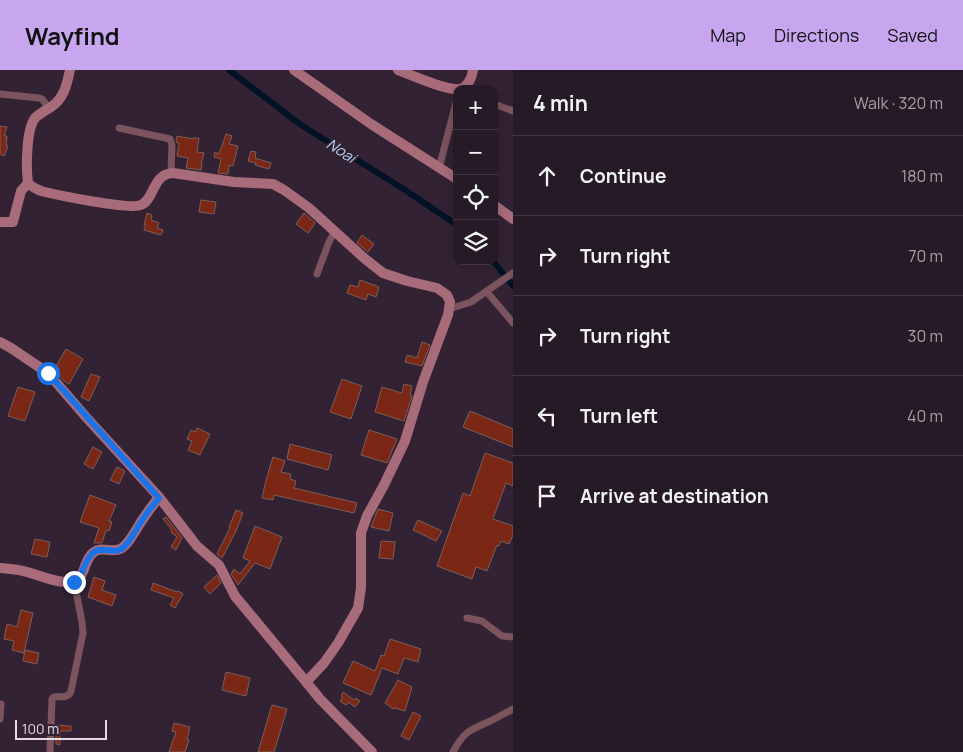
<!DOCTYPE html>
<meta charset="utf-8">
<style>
:root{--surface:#261a26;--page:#2e232e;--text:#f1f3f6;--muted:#a4a1a7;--line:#423843;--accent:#c7a6ef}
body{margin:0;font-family:Manrope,sans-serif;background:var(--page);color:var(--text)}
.controls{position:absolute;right:15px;top:15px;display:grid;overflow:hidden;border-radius:10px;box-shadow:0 2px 12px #0003}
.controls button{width:45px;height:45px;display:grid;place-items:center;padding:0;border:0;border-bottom:1px solid var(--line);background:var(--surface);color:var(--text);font:25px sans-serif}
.scale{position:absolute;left:15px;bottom:12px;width:92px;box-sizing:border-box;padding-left:5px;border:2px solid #e5dae6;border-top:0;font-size:14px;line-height:18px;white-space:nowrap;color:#e5dae6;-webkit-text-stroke:4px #323;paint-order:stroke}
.stop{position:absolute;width:15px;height:15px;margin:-11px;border:4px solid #1a73e8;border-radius:50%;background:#fff}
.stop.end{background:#1a73e8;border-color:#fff;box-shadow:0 1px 5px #0008}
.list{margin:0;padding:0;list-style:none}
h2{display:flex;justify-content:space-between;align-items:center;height:65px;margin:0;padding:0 20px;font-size:21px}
h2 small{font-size:16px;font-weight:400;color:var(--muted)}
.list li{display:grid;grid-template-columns:32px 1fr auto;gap:15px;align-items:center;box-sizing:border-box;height:80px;padding:0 20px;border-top:1px solid var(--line)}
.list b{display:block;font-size:19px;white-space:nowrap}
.list em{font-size:16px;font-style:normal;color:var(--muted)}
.icon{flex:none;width:28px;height:28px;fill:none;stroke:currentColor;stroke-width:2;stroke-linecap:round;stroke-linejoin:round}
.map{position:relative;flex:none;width:513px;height:682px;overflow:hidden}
header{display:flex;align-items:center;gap:30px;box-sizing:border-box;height:70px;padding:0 25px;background:var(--accent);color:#111}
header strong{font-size:24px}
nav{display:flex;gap:28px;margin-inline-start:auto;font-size:18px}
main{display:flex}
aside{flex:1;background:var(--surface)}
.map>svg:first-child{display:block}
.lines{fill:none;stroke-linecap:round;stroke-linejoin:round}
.canal{stroke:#021226;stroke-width:6}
.building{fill:#7a2716;stroke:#7b5f59}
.street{stroke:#7b545d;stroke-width:7}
.secondary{stroke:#a86b7a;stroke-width:10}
.route{stroke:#1a73e8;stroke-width:6}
.labels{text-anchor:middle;stroke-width:4;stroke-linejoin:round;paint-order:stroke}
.water-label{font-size:15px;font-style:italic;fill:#b0cef1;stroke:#323}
</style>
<header>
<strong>Wayfind</strong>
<nav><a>Map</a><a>Directions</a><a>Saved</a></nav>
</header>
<main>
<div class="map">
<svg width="513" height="682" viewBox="0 0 513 682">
<rect width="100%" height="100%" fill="#323"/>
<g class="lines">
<!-- canal -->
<g class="canal">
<polyline points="229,0 301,55 402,118 457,155"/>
<polyline points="493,191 513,216"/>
</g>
</g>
<!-- building -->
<g class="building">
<polygon points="0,56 7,57 4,66 7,66 6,75 8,76 4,86 0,84"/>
<polygon points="226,64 232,66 229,74 238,76 233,96 229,95 228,104 218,103 221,89 214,87 215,82 219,84"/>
<polygon points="177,66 193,69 193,68 199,68 197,82 204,83 201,95 202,95 201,100 186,98 188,88 177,86 179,73 177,73 176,70"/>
<polygon points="251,81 256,82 255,88 271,93 269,99 255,95 256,93 248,91"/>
<polygon points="201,130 216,132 214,144 199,142"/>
<polygon points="147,143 152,145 151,150 159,153 157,158 163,160 161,165 144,160 146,155 144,155"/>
<polygon points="304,143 315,153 308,163 296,154"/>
<polygon points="362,165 374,174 368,182 357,173"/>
<polygon points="360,210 379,217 376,227 368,224 366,230 347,223 350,215 358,217"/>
<polygon points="422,272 430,275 422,296 405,292 407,285 417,288"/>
<polygon points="66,279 83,289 69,314 64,311 54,300"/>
<polygon points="91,304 100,307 89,331 81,327"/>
<polygon points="342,309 362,316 351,349 330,342"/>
<polygon points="404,314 412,316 410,325 412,326 404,351 375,342 382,317 402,323"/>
<polygon points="18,317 35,322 25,351 8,346"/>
<polygon points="470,341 513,359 513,377 463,357"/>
<polygon points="197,358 210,364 200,385 188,380 192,371 187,369 191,360 196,362"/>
<polygon points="369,360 397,369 387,393 361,385"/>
<polygon points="290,374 332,385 328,400 287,389"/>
<polygon points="93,377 102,382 93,399 84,394"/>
<polygon points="485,383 513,393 513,416 506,413 493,449 513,456 513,465 509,474 501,471 499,476 497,475 487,501 476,497 472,509 437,496 463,423 470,426"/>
<polygon points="273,387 285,391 281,402 291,404 290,409 296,411 294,418 357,433 354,443 274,425 273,430 262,428 266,410"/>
<polygon points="117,397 125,401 119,414 110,410"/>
<polygon points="90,425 116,435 109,451 112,452 109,461 106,460 102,473 94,473 99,458 80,452"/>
<polygon points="378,439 393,443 389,461 371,457"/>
<polygon points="236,440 243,443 236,461 222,488 217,484 230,458 229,457"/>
<polygon points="166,447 182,468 176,480 171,477 177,467 171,462 172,460 163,449"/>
<polygon points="418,450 442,461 436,471 413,460"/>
<polygon points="255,456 282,467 270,499 255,493 238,515 231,504 234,499 240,504 250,491 243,488"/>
<polygon points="35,469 50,472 47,487 31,484"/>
<polygon points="381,471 395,472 393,489 379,488"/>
<polygon points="217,505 221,513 210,524 204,517"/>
<polygon points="94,507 105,511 102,520 116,525 112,536 88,527"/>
<polygon points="153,513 177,522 178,521 183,524 175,538 170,535 174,528 151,520"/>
<polygon points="21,540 33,543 24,583 12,580 14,571 4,569 7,554 17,557"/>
<polygon points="390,569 421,579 418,592 404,588 398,604 382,598 371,625 343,613 353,591 375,601 381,585 384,586"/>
<polygon points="25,580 39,583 37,594 23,591"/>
<polygon points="226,602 250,608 246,626 222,620"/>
<polygon points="398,610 412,617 405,641 395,638 393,639 385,633"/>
<polygon points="343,622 354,630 356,628 360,631 355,637 348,632 346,635 340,631 343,627 341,626"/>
<polygon points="272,635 287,639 274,682 258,682"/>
<polygon points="413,642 421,646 409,670 401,666"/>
<polygon points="174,653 190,657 187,669 189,670 185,682 169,682 176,662 172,661"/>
<polygon points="56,655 71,656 71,661 60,661 60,675 56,674"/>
</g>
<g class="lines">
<!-- street -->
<g class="street">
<polyline points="0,24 39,28 42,29 49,38"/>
<polyline points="494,34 513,41"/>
<polyline points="119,58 170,69 172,75 171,103"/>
<polyline points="439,98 457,29"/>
<polyline points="317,204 329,172 335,161"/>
<polyline points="487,222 513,253"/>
<polyline points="449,239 471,232 513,203"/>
<polyline points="467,548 482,551 502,566 513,567"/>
<polyline points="0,649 1,634"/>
<path d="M50,682l2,-53 2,-2c7,-1 14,2 17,-6l12,-58 -1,-11 -8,-41"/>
<path d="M453,682c10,-19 16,-22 35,-30 9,-4 17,-9 25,-13"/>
</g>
<!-- secondary -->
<g class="secondary">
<path d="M70,0c-3,14 -6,29 -19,37 -6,4 -11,6 -16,11 -9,12 -9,50 -7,65 4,4 8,6 13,8 16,4 88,19 100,14 14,-6 11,-31 32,-32l61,9 39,2 11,6 25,18 55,50 19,15 24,8 30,7 10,7 3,7 -2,13 -25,67 -18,59 -21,44 -17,31 -6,17v55l-3,20 -20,35 -14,20 -16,17 -1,3 13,16 52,53"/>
<polyline points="294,0 371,54 457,109"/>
<path d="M398,0c13,5 49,21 62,19 8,-2 12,-12 13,-19"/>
<polyline points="494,135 513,149"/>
<polyline points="0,152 13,152 21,121 28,113"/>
<polyline points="0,272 11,278 48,303 86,347 159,427 197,476 219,495 235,526 307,613"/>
<path d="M0,498c8,1 16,1 23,3 14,3 34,13 49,11 14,-2 11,-23 22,-30 7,-6 18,1 26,-3 9,-4 17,-22 23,-30 5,-8 11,-15 16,-22"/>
</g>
</g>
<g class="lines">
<!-- route -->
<path class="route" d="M48,303l111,125c-5,6 -10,12 -14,18 -7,8 -16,31 -26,34 -8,3 -19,-4 -26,3 -10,8 -8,22 -19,29"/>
</g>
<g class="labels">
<!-- water labels -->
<g class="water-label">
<text transform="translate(341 81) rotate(33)" y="5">Noai</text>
</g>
</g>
</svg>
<div class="controls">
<button>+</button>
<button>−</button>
<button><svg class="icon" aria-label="locate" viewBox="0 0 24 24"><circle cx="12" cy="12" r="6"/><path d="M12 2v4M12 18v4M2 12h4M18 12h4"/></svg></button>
<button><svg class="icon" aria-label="layers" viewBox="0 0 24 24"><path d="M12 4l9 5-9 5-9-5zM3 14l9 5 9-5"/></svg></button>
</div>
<div class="scale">100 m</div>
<div class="stop" style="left:48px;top:303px"></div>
<div class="stop end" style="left:74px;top:512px"></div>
</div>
<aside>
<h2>4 min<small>Walk · 320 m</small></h2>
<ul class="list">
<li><svg class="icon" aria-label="ahead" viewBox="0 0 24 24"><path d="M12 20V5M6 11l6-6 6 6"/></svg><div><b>Continue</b></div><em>180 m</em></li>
<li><svg class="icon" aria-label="right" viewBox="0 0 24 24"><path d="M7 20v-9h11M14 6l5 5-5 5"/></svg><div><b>Turn right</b></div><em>70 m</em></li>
<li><svg class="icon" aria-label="right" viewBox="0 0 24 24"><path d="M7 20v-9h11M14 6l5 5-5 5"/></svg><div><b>Turn right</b></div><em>30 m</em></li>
<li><svg class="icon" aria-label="left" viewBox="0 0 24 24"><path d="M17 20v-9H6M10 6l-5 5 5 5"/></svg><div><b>Turn left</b></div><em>40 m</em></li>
<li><svg class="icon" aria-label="arrive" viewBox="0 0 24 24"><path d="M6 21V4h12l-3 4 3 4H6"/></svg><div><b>Arrive at destination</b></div></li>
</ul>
</aside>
</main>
